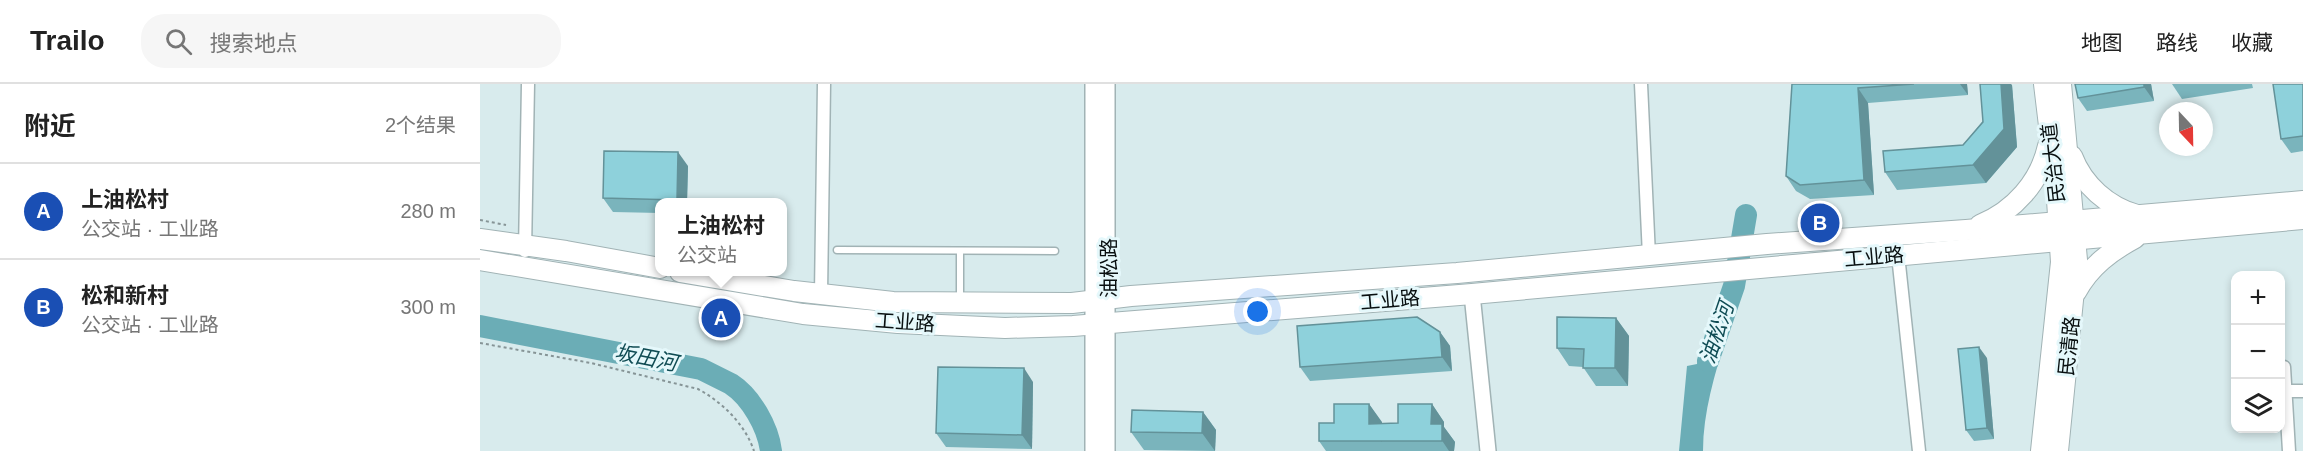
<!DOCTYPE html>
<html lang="zh">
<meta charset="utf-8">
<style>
:root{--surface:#fff;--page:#f6f6f6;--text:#222;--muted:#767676;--line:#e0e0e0;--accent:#a40d47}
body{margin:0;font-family:Arial,"Noto Sans SC",sans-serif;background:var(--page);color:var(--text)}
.controls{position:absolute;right:18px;bottom:18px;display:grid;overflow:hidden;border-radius:12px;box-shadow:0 3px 9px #0003}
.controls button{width:54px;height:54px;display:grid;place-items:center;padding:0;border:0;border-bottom:2px solid var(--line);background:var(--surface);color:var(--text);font:30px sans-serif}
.compass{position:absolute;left:1679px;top:18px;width:54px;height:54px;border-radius:50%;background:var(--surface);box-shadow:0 3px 9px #0003;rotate:158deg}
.you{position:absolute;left:778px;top:228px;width:21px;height:21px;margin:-15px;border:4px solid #fff;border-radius:50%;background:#1a73e8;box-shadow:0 0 0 9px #1a73e833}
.badge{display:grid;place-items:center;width:39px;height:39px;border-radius:50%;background:var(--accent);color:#fff;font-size:20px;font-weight:700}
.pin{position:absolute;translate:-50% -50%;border:3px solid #fff;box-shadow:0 2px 6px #0006}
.popup{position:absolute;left:175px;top:114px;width:132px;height:78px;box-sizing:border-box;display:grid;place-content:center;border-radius:12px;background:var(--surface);filter:drop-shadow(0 2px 4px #0005);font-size:20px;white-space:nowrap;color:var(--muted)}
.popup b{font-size:22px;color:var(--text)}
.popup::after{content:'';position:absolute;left:50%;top:100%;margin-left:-12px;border:12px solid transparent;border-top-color:var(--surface)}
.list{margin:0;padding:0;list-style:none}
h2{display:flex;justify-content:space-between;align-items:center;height:78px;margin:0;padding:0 24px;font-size:26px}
h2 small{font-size:20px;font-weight:400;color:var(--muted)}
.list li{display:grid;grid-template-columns:39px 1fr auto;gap:18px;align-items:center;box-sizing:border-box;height:96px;padding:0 24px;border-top:2px solid var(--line)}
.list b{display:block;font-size:22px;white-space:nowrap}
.list p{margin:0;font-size:20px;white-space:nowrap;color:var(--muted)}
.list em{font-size:20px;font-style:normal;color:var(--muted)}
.icon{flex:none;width:33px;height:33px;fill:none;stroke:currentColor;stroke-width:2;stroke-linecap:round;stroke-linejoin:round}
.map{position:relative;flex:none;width:1823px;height:367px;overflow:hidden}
header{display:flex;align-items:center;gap:36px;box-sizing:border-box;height:84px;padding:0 30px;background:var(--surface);border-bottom:2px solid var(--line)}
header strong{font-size:28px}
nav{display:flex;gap:33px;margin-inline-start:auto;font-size:21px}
.search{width:420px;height:54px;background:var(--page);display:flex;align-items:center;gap:15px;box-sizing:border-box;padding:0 21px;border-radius:24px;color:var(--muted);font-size:22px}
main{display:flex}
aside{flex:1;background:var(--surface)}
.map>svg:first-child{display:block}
.water{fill:#6badb6}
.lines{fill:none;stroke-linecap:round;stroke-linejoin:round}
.river{stroke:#6badb6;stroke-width:22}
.service-casing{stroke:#a1b3b5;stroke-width:9}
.minor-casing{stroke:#a1b3b5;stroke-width:15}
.tertiary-casing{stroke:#a1b3b5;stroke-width:18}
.primary-casing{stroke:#a1b3b5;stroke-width:22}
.path{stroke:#869496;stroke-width:2;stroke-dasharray:3 3;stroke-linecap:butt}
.service{stroke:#fff;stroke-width:6}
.minor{stroke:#fff;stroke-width:12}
.tertiary{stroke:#fff;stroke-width:15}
.primary{stroke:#fff;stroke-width:20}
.wall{fill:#7ab4bc}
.shaded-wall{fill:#639299}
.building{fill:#8ed1db;stroke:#639299;stroke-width:1.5}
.labels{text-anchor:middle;stroke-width:6;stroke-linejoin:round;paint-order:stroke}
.street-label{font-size:20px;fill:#091011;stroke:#e5f8fb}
.water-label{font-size:21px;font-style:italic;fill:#104c54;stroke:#e5f8fb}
</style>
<header>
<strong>Trailo</strong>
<div class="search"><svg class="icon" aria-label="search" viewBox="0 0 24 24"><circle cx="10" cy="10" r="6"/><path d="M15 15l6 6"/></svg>搜索地点</div>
<nav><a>地图</a><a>路线</a><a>收藏</a></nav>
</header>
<main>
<aside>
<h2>附近<small>2个结果</small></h2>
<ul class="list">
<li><span class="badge" style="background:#1a4fb4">A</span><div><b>上油松村</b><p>公交站 · 工业路</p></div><em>280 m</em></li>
<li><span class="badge" style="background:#1a4fb4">B</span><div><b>松和新村</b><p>公交站 · 工业路</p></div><em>300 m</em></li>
</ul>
</aside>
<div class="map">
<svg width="1823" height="367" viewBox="0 0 1823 367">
<rect width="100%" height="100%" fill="#d8ebed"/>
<!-- water -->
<path class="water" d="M1227,243l19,10c-11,37 -23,75 -23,114h-24l8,-85 10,-2z"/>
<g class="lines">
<!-- river -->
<g class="river">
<path d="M0,242l221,43c10,5 20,10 30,15 20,13 37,43 40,67"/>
<polyline points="1228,277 1254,202 1266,131"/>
</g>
<defs>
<g id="service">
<polyline points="357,166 575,167"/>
<polyline points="480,167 480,215"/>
</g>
<g id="minor">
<polyline points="1161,0 1169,172"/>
<polyline points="45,167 48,0"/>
<polyline points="1418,171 1439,367"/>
<polyline points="341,210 344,0"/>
<polyline points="1804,283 1809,367"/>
<polyline points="1806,307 1823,307"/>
</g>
<g id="tertiary">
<polyline points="613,0 613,367"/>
<polyline points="627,0 627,367"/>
<polyline points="992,210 1008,367"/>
</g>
<g id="primary">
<path d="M1592,72c11,29 36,51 65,59"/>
<path d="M1500,141c34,-14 60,-43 68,-79"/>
<polyline points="0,155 86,167 180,184"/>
<polyline points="0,176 323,230 418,239 525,244 593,242 992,210 1823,135"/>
<polyline points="200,188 314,207 413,218 592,219 651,212 977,189 1287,160 1486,146 1823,117"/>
<path d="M1596,208c14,-26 35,-41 59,-54"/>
<polyline points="1561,367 1581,178 1576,100 1564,0"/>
<polyline points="1578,367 1597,176 1581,0"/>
</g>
</defs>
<!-- service casing -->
<use href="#service" class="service-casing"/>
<!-- minor casing -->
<use href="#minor" class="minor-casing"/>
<!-- tertiary casing -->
<use href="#tertiary" class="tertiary-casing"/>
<!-- primary casing -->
<use href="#primary" class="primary-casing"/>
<!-- path -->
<g class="path">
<polyline points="0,136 26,141"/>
<path d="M0,259l111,20 107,26c24,13 47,35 56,62"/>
</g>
<!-- service -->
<use href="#service" class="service"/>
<!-- minor -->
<use href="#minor" class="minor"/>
<!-- tertiary -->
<use href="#tertiary" class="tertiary"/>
<!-- primary -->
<use href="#primary" class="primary"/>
</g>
<!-- wall -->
<g class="wall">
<polygon points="1312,0 1487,0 1488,11 1388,19 1394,111 1330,115 1316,107 1306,92"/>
<polygon points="1671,0 1674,17 1607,27 1598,14"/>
<polygon points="1692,0 1772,0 1773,4 1702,15"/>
<polygon points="1823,0 1823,67 1811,69 1801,55"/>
<polygon points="1532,1 1537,63 1506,99 1417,106 1405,88 1483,61"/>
<polygon points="208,82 207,118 180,118 180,129 133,128 123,114"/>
<polygon points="1136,234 1149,252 1148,302 1116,302 1103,283 1089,282 1077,264"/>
<polygon points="960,248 970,262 972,287 830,297 820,283"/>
<polygon points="1507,274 1514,355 1494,357 1486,346"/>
<polygon points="553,298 552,365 466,363 456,349"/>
<polygon points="889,320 902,339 918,339 952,320 964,338 964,343 975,358 974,367 846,367 839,357 854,339"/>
<polygon points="723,328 736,346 735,367 664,366 651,348"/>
</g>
<!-- shaded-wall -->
<g class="shaded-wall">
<polygon points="1480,0 1487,0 1488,11"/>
<polygon points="1521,0 1531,0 1532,1 1537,63 1506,99 1493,81"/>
<polygon points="1664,0 1671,0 1674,17 1664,3"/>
<polygon points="1378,4 1388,19 1394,111 1384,96"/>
<polygon points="198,68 208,82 207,118 199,118 197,116"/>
<polygon points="1136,234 1149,252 1148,302 1135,284"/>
<polygon points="960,248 970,262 972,287 962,273"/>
<polygon points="1499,263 1507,274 1514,355 1507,344"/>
<polygon points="544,284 553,298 552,365 542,351"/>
<polygon points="889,320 902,338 902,358 889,340"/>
<polygon points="952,320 964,338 964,343 975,358 974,367 969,367 951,340"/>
<polygon points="723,328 736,346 735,367 722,349"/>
</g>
<!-- building -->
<g class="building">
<polygon points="1312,0 1434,0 1378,4 1384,96 1320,101 1306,92"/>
<polygon points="1500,0 1521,0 1524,45 1493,81 1405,88 1403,67 1483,61 1503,38"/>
<polygon points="1595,0 1664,0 1664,3 1598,14"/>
<polygon points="1793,0 1823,0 1823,52 1801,55"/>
<polygon points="124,67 198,68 197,116 123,114"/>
<polygon points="937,233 960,248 962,273 820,283 817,242"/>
<polygon points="1077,233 1136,234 1135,284 1103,284 1104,265 1077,264"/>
<polygon points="1499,263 1507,344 1486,346 1478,265"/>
<polygon points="458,283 544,284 542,351 456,349"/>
<polygon points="854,320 889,320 889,340 918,339 918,320 952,320 951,340 962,340 962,357 839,357 839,339 854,339"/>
<polygon points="652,326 723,328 722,349 651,348"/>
</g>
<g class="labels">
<!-- street labels -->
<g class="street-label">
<text transform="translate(1573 79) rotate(-96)" y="7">民治大道</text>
<text transform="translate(1394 173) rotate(-5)" y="7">工业路</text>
<text transform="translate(629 184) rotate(-90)" y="7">油松路</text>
<text transform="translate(910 216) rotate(-5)" y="7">工业路</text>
<text transform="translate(425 238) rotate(4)" y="7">工业路</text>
<text transform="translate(1589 262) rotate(-84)" y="7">民清路</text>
</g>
<!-- water labels -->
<g class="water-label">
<text transform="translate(1237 249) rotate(-71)" y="7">油松河</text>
<text transform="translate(166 274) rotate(11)" y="7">坂田河</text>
</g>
</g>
</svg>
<div class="controls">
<button>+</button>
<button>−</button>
<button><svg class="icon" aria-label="layers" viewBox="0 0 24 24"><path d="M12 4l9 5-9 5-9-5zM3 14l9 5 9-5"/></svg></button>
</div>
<svg class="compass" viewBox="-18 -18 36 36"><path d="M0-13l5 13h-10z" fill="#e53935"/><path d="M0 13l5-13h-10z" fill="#767676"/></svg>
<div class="you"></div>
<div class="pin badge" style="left:241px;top:234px;background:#1a4fb4">A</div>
<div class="popup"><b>上油松村</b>公交站</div>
<div class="pin badge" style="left:1340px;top:139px;background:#1a4fb4">B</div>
</div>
</main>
